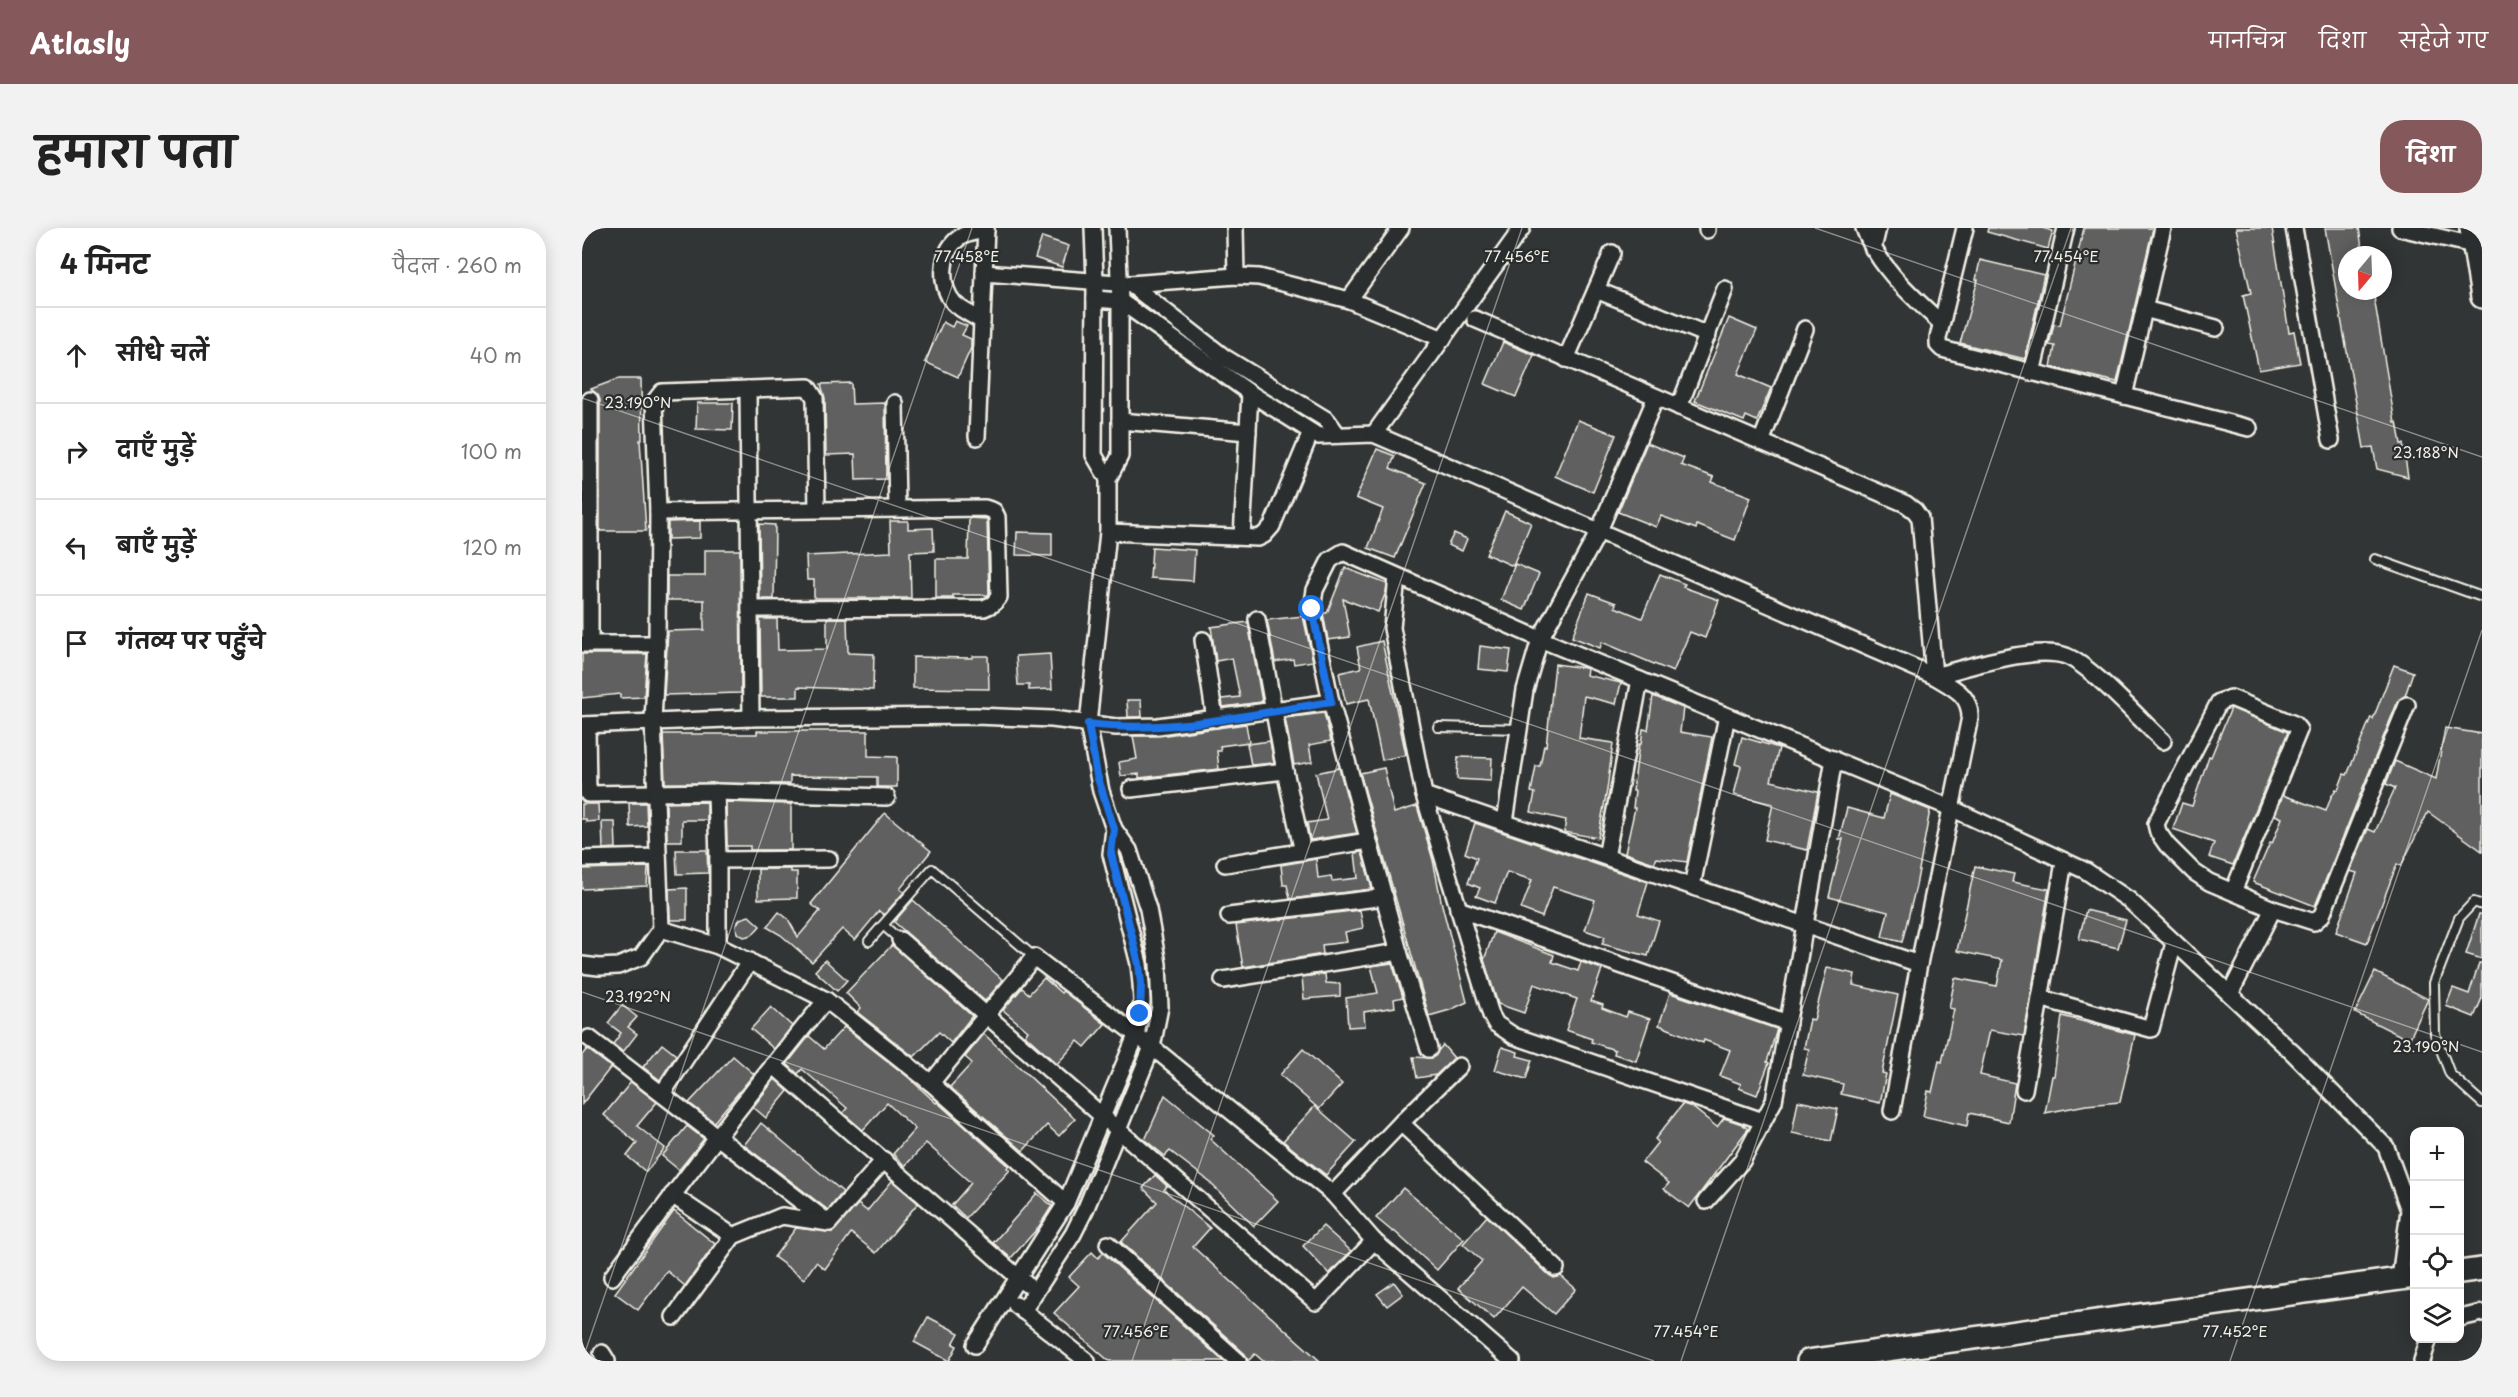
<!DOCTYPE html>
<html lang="hi">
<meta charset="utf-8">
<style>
:root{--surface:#fff;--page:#f2f2f2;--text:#222;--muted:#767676;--line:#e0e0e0;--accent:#85585c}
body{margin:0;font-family:"Playpen Sans","Playpen Sans Deva",sans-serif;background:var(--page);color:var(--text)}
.controls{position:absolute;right:18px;bottom:18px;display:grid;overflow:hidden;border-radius:12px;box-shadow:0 3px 15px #0003}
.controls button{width:54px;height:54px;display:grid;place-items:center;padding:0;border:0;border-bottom:2px solid var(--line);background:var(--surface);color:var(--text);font:30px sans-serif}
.compass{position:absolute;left:1756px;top:18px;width:54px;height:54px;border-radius:50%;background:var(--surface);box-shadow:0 3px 15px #0003;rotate:199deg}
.stop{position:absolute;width:18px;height:18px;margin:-14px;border:4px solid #1a73e8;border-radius:50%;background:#fff}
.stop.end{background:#1a73e8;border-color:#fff;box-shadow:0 2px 6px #0008}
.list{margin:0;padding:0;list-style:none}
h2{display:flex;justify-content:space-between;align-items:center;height:78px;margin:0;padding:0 24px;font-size:26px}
h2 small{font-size:20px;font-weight:400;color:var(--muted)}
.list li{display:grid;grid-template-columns:39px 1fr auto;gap:18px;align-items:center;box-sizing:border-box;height:96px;padding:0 24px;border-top:2px solid var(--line)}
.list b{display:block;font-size:22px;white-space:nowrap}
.list em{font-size:20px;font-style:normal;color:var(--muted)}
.icon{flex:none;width:33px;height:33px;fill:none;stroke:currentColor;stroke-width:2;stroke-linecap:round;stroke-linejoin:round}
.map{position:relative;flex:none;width:1900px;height:1133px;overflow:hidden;border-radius:24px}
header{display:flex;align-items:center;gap:36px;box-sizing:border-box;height:84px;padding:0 30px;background:var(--accent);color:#fff}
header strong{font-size:28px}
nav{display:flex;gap:33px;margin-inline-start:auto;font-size:21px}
.intro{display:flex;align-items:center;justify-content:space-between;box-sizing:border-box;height:144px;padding:0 36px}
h1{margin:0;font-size:42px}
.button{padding:15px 27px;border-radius:24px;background:var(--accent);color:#fff;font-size:21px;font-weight:700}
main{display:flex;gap:36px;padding:0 36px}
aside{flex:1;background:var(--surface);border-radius:24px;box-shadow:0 3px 15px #0003}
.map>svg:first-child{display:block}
.building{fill:#5f605f;stroke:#f4f1e8;stroke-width:1.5}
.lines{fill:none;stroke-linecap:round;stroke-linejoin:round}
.lane-casing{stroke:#f4f1e8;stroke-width:12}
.street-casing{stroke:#f4f1e8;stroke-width:20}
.secondary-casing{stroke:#f4f1e8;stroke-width:26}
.lane{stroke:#2a2d2e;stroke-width:8}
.street{stroke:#2a2d2e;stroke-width:15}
.secondary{stroke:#2a2d2e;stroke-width:21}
.route{stroke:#1a73e8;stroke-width:8}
.ticks{fill:none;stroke:#f4f1e8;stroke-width:1.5;stroke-opacity:0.45}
.ticks-label{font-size:15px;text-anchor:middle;fill:#f4f1e8;stroke:#2a2d2e;stroke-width:4.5;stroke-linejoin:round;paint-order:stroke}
</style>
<header>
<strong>Atlasly</strong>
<nav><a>मानचित्र</a><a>दिशा</a><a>सहेजे गए</a></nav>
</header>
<div class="intro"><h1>हमारा पता</h1><a class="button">दिशा</a></div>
<main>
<aside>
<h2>4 मिनट<small>पैदल · 260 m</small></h2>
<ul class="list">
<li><svg class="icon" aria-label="ahead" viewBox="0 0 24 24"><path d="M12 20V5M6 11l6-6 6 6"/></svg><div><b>सीधे चलें</b></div><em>40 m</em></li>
<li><svg class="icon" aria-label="right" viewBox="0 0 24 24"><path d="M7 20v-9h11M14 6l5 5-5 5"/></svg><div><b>दाएँ मुड़ें</b></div><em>100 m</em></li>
<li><svg class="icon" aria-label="left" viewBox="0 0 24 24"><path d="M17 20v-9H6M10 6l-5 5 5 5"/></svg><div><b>बाएँ मुड़ें</b></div><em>120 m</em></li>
<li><svg class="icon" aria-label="arrive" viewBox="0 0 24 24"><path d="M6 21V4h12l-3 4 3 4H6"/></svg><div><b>गंतव्य पर पहुँचे</b></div></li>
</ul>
</aside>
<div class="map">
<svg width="1900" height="1133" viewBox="0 0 1900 1133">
<rect width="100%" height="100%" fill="#323535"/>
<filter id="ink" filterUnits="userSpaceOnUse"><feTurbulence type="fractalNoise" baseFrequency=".0167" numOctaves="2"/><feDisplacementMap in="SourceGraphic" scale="12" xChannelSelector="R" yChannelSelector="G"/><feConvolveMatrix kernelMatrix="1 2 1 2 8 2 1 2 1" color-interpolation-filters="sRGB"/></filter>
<g filter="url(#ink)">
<!-- building -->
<g class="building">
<polygon points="1406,0 1460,0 1471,3 1466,21 1405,4"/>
<polygon points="1502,0 1571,0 1535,154 1469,139 1473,118 1467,117 1472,96 1478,97"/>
<polygon points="1654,0 1690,0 1707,104 1712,103 1718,135 1677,142 1661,67 1669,65"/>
<polygon points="1743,0 1777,0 1781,27 1765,27 1765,63 1791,63 1813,195 1815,194 1819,216 1821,216 1826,249 1795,241 1791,219 1782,220"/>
<polygon points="460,9 487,18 480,39 453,30"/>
<polygon points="1398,32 1462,47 1443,131 1378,115 1396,52 1394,52"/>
<polygon points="1147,90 1175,102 1156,146 1189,160 1175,193 1164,188 1162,193 1113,173"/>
<polygon points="373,93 385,98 380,107 389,111 389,120 376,149 343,134 361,94 370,99"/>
<polygon points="921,114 952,127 934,169 903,156"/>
<polygon points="36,151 59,151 60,212 58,212 64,303 18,303 18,172 16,167 9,161"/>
<polygon points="269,155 270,176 303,175 304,251 274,252 273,226 244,227 243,170 239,156"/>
<polygon points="115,175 151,175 150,202 114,201"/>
<polygon points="996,192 1034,207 1011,264 973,248"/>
<polygon points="1065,215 1102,230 1099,237 1132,249 1130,254 1169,269 1153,312 1115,297 1114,301 1079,288 1074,299 1036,284"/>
<polygon points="795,221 813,228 808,240 844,255 813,330 786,320 801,281 774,270"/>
<polygon points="923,283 949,295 931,338 904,326"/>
<polygon points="387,290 405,291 407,366 406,367 371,367 371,370 354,370 354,331 386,331"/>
<polygon points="118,293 118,310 86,311 86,294"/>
<polygon points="308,293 326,293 326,301 351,300 352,323 328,324 329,370 232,370 232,352 225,352 224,328 309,324"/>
<polygon points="177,296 193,297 192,371 178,371"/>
<polygon points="435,304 470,305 470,328 434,327"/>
<polygon points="872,305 885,311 880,323 866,317"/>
<polygon points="570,319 613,322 611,353 568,350"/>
<polygon points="123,322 158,322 159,465 82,467 86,403 122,402 122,372 85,372 85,348 123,348"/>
<polygon points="933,336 957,346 942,382 919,372"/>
<polygon points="763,340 805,356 804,364 796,384 761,371 768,409 746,412 741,385 745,385"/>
<polygon points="1078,346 1103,356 1101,359 1137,372 1123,410 1108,404 1091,444 1020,414 1018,420 990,409 1007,365 1034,375 1033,379 1060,390"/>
<polygon points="721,388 731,433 712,436 711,431 693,434 685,392"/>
<polygon points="245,390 265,390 266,425 292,426 291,462 216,459 216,469 179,469 178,391 195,391 196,422 245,421"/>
<polygon points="666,394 680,474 641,479 640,471 658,469 650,430 634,433 629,399"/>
<polygon points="800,413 824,527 800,532 787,471 764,476 757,445 779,440 775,419"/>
<polygon points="898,418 929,422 926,444 896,441"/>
<polygon points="0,426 65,426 62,469 38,470 38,466 0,470"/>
<polygon points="468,426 470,461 447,462 447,457 436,457 434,428"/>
<polygon points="391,428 406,428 407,461 331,460 331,429 391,430"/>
<polygon points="973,436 1003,440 1005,441 1004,447 1039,455 1034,476 1002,468 997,510 1031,515 1025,562 1016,610 982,604 984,592 949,584 953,565 949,564 954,538 958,538 962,517 964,518"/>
<polygon points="1812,437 1831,444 1823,468 1816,473 1733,678 1671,654 1688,615 1690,616 1700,590 1693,587 1701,567 1744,583 1749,569 1754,561 1756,562 1762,546 1765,547 1789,489 1791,491"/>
<polygon points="1071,468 1101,480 1098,504 1130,509 1105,634 1075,630 1072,635 1043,625 1053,580 1051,580 1053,563 1051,563 1057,516 1059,516 1061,501 1066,502"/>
<polygon points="545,472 559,472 560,489 546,489"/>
<polygon points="1649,480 1706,504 1651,637 1627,629 1632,615 1591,601 1600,575 1610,578 1627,528 1629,529"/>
<polygon points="742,485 749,513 727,517 730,534 712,537 703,490"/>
<polygon points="664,496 667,514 638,518 639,523 635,523 637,541 557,550 557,546 539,548 537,534 555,531 551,508 577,508"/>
<polygon points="1863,500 1900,506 1900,623 1846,584 1819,638 1815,636 1785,715 1754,704 1775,645 1768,643 1786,601 1793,604 1813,560 1804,556 1813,533 1854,551"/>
<polygon points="175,503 286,503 286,528 315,529 315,559 295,559 295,549 208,548 208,556 83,555 81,506 175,506"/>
<polygon points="1160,509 1197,520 1189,553 1236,564 1225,622 1183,612 1191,576 1152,567 1159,538 1153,536"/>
<polygon points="688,513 692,535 669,537 665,516"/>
<polygon points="876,529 910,530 909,553 875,551"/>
<polygon points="757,540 775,605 728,612 725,595 745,592 734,545"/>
<polygon points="802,540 812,585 835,578 851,632 860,677 885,774 868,782 847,788 778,545"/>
<polygon points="1308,566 1348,582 1334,658 1320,714 1300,709 1306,684 1247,669 1261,611 1257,611 1265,580 1302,590"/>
<polygon points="125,574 125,592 100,592 100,613 85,613 84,575"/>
<polygon points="144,574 209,576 209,622 168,622 168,618 145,618"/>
<polygon points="47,575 64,575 65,598 48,599"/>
<polygon points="0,576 16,576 17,593 4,594 4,591 0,591"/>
<polygon points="303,585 349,623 318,661 322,664 302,687 297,683 273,712 260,701 230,734 199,707 185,699 197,684 206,691 216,709 238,683 229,676"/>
<polygon points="20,594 33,594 34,620 21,621"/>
<polygon points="893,595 1066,654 1056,686 1077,693 1066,728 1020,716 1023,709 1003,702 1013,672 971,659 960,689 939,681 950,652 925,644 913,675 894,668 898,660 886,655 895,630 883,625"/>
<polygon points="94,622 125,622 126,645 95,646"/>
<polygon points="780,624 790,661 708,671 705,657 701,657 699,637 734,631 736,650 749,648 750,653 776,650 773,625"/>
<polygon points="1393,638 1432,646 1430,654 1467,661 1442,808 1408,802 1398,847 1433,855 1427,894 1387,885 1385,898 1341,888 1346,863 1350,864 1357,833 1360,834 1372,781 1367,780 1373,750 1415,758 1420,732 1375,723"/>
<polygon points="66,639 65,658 0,661 0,641"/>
<polygon points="176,641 209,641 209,644 215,644 215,670 176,671"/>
<polygon points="105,660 105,692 88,692 87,661"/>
<polygon points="331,672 421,752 403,773 312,694"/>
<polygon points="778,682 781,700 763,704 765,714 740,717 741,726 661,739 654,697"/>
<polygon points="1504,682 1544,692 1536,720 1497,711"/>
<polygon points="1897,686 1900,686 1900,731 1884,726"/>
<polygon points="167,688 178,698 170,707 162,709 155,705 154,697 158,691"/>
<polygon points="912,704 972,727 970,734 996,743 999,734 1020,741 1009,773 1021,777 1020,780 1044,789 1046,784 1068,791 1054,833 1032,826 1033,822 1009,814 1010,811 984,802 995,771 952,756 942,785 916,776 902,732"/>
<polygon points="310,717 390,788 369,815 357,804 332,829 275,784 279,780 264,765"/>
<polygon points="243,732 265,752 255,763 233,743"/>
<polygon points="810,735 821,769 812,771 813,779 782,784 783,798 766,799 764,770 796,765 789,738"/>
<polygon points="1897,735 1900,735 1900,770 1892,789 1864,778 1871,760 1887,766"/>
<polygon points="1245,740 1273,746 1271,757 1316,767 1300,845 1304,846 1298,875 1259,866 1261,856 1221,847 1227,821 1222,820 1228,791 1232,792"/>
<polygon points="1793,744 1846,771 1827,812 1773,785"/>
<polygon points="743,746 744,755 758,756 758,768 722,771 720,749"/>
<polygon points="462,750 479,765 481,763 523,796 503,819 496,813 475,836 443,807 446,803 421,782 440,760 447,766"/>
<polygon points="1088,765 1195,801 1185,834 1187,835 1175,867 1157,860 1159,856 1138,848 1148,822 1122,812 1121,815 1077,797"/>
<polygon points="40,777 55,789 46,799 55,806 41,824 31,816 39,805 26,795"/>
<polygon points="189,779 210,798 192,821 169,801"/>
<polygon points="1480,788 1553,807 1538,874 1504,877 1463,885 1470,848 1472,848"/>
<polygon points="262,799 326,849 354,875 355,874 427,938 425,940 428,942 384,990 370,977 389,955 344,915 323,938 311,926 333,901 305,875 281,902 261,885 265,880 220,841 216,846 205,836 227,808 242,821"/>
<polygon points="402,806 493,891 477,908 465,897 441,923 368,859 390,835 383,829"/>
<polygon points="80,816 94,827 78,852 61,839"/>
<polygon points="861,817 872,830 854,847 835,850 831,829 850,830"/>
<polygon points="920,819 936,824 935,828 950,832 944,851 913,842"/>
<polygon points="5,821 29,839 0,876 0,827"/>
<polygon points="721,821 760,856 737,881 698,847"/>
<polygon points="151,828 172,846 132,894 107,875"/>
<polygon points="193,851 206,863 184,890 171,879"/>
<polygon points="49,854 75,874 55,898 83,920 64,944 45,928 55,915 22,887"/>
<polygon points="583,867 632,907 628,911 696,973 672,998 623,950 588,923 583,928 563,912"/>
<polygon points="1216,873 1256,881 1249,913 1210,905"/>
<polygon points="1101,876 1110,879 1135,899 1142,890 1160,896 1166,901 1107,980 1082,961 1087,955 1060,934 1076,914 1073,911"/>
<polygon points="733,878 774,914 744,947 701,913"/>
<polygon points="179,895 261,964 246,982 162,917"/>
<polygon points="105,898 122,911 97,942 80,928"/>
<polygon points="573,947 585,958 582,962 628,1000 611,1019 738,1133 681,1133 673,1126 666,1133 663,1126 539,1014 575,974 561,960"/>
<polygon points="310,953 336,975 294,1025 269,1005 243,1041 234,1034 222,1051 192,1029 214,1000 251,1004 276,976 285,983"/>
<polygon points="821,960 882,1011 855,1042 812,1003 811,1004 794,990"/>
<polygon points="455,965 470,978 456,1000 429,1030 411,1015"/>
<polygon points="92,983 133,1016 103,1058 85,1043 56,1082 33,1065"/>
<polygon points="905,988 967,1047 972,1050 979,1048 994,1061 972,1086 940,1059 912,1091 876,1060 900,1033 881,1016"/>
<polygon points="741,998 769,1023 747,1046 721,1018"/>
<polygon points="510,1024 516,1030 521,1025 641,1133 527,1133 472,1085 497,1058 487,1049"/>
<polygon points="812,1054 821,1066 805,1078 795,1066"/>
<polygon points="346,1089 377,1105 371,1116 375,1118 367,1133 332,1114"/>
</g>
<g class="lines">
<defs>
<g id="lane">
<polyline points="1793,331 1900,369"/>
<polyline points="856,499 938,501"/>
<polyline points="1900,677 1892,674 1877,690 1852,755 1853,806 1868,846 1900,875"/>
<polyline points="301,697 318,712"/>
<polyline points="287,713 350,641 452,729"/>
</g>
<g id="street">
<polyline points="511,0 513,53 512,227 526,251"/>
<polyline points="653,0 654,48"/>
<polyline points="1125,0 1125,2"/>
<path d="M1282,0c14,39 47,67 77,95"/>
<polyline points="1383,0 1356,110 1356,117 1360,121 1667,200"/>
<polyline points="1712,0 1749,212"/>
<polyline points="1818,0 1900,19"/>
<polyline points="1291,21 1296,0"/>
<polyline points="402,45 548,56 654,48 677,49 767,72 861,111"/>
<polyline points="548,56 642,129 745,192 756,207"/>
<polyline points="1014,62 1126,107"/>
<path d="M513,71l25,2 130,92 68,43 56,-2 560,242c18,11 36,18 36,41l-51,247 -27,147"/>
<polyline points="767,72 819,0"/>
<polyline points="1562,81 1634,100"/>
<path d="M893,91l431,185 9,7 5,7 14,158c33,-8 100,-31 132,-20 26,10 74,64 97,85"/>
<path d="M400,93c-9,-6 -20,-10 -28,-18 -15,-17 -14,-51 5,-65 8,-6 18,-6 27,-8"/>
<polyline points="984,131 1030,25"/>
<polyline points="1450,145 1484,0"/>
<polyline points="166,161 169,490"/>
<polyline points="1542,168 1581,0"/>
<polyline points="313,175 315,280"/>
<polyline points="1097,179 1143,61"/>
<polyline points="538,193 666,204"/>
<polyline points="792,206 940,0"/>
<polyline points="395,209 404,0"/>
<polyline points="1179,214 1223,101"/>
<polyline points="76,284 403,280 412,283 415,289 417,369 411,376 402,380 168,381"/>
<polyline points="526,304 676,310 682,307 690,298 729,204"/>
<polyline points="660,309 668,165"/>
<polyline points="815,349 810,400 842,567 909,787 914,796 932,808 1181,893"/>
<polyline points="675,391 703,543 721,624"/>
<polyline points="621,412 633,491"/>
<polyline points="0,416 75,416"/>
<polyline points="8,416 8,172"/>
<polyline points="0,497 169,490 394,488 470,491 534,499 576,498 749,474"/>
<polyline points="5,497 6,566 134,564 305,569"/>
<polyline points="549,561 703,543"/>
<polyline points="134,564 136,632 136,718"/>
<polyline points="842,567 1337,736"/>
<polyline points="923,594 943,462 958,411 1016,305 1074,169"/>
<polyline points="1024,629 1058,452"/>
<polyline points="0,631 76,629"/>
<polyline points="136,632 247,631"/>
<polyline points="643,636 786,613"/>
<polyline points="1110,658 1145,488"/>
<polyline points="1651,664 1717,502 1712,496 1649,470 1637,474 1578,588 1574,596 1576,604 1585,617 1612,644 1627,654 1691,681 1732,694 1740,687 1825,477"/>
<polyline points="876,681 1206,795"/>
<polyline points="647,688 803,669"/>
<polyline points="79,701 136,718 244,772 349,855 484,975"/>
<polyline points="318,712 734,1074 792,1013"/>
<polyline points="0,737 17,739 36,738 59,729 79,701 71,493 75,416 76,284 72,174 80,164 226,159 233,170 235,281"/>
<polyline points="641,752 817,724"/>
<polyline points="1648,766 1691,681"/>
<polyline points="1458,770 1569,801 1592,715"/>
<polyline points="7,810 247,995"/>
<polyline points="847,821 817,724 749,474 730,381 733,362 748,332 761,324 958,411 1369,580 1504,643 1547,672 1711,825 1804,919 1827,982 1818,1051"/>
<polyline points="191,837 444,1056"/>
<polyline points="349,855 452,729 570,819 751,966 792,1013 930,1133"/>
<polyline points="1442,862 1482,634"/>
<polyline points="80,866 168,733"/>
<polyline points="819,895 877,838"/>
<polyline points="751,966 819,895 974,1040"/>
<polyline points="90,967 151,1008"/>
<polyline points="1124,973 1160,933 1192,873 1252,531"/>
<polyline points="526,1016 656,1133"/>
<path d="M30,1049c69,-94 140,-187 214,-277"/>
<polyline points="434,1077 505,1133"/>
<polyline points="441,1083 491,1006 504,980 570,819 578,779 576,736 566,681 547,622 532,601 519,563 506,496 526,304 526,251 538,228 538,73 535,0"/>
<polyline points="92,1089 151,1008 200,988 247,995 302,932"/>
<polyline points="1878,1090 1900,1085"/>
<polyline points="393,1117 484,975 554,808 560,773 559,756 557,736 529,626 532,601"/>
<polyline points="20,1125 25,1133"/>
<polyline points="1840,1133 1847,1110"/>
</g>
<g id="secondary">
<polyline points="1889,0 1900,69"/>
<polyline points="1878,1044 1900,1041"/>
<polyline points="1226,1133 1832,1049"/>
</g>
</defs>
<!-- lane casing -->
<use href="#lane" class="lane-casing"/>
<!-- street casing -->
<use href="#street" class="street-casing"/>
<!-- secondary casing -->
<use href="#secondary" class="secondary-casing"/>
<!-- lane -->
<use href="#lane" class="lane"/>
<!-- street -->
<use href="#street" class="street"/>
<!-- secondary -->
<use href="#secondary" class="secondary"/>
</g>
</g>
<g class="lines" filter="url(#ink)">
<!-- route -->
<path class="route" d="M558,786l1,-30 -2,-20 -28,-110 3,-25 -17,-54 -9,-51c81,10 164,-10 243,-22l-19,-93"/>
</g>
<!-- ticks -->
<path class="ticks" d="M1233,0l667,229M0,170l1900,654M0,764l1072,369M0,1133l390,-1133M550,1133l390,-1133M1099,1133l390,-1133M1648,1133l252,-731"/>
<g class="ticks-label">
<text x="385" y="34">77.458°E</text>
<text x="935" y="34">77.456°E</text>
<text x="1484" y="34">77.454°E</text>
<text x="56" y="180">23.190°N</text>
<text x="1844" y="230">23.188°N</text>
<text x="56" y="774">23.192°N</text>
<text x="1844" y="824">23.190°N</text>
<text x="554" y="1109">77.456°E</text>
<text x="1104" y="1109">77.454°E</text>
<text x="1653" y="1109">77.452°E</text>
</g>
</svg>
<div class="controls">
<button>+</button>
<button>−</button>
<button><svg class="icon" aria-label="locate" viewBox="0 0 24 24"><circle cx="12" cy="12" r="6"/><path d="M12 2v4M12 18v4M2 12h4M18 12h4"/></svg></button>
<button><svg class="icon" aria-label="layers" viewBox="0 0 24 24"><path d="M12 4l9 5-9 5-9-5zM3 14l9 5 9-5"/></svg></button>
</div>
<svg class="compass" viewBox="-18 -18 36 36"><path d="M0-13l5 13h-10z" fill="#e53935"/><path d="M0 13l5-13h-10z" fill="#767676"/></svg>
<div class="stop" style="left:730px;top:381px"></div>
<div class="stop end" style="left:558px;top:786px"></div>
</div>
</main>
